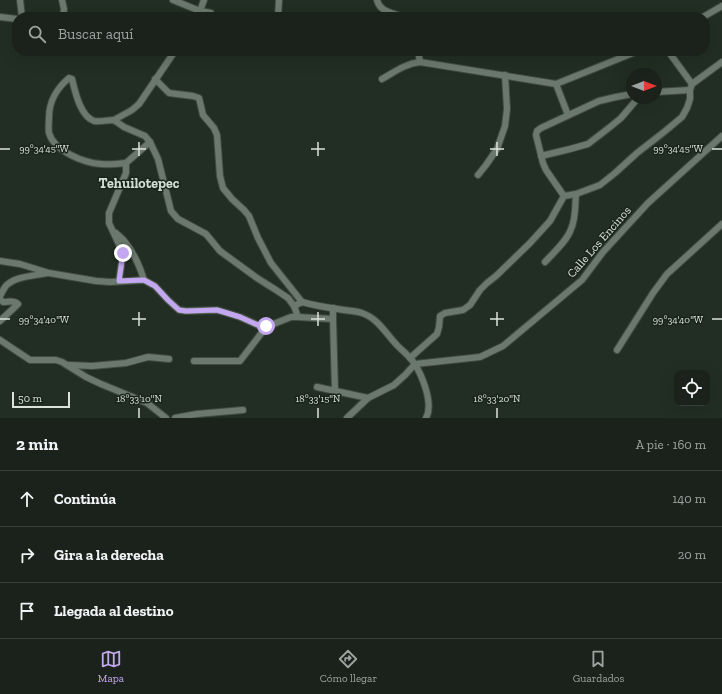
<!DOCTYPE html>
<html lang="es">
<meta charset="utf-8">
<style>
:root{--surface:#1a221b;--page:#232a24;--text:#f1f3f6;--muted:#9fa4a3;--line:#383f3a;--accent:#c4a7f1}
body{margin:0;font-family:"Zilla Slab",serif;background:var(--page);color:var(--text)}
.controls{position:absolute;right:12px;bottom:12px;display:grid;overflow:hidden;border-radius:8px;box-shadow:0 4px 16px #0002}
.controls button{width:36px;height:36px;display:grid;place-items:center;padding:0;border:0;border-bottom:1px solid var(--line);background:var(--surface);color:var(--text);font:20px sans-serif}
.compass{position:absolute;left:626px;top:68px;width:36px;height:36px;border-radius:50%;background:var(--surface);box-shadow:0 4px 16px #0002;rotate:90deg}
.scale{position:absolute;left:12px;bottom:10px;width:58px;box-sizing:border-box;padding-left:4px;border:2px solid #dae2db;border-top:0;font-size:11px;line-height:14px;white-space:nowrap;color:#dae2db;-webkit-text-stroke:3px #19241a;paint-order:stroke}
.stop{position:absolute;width:12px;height:12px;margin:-9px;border:3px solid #c4a7f1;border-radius:50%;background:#fff}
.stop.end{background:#c4a7f1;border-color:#fff;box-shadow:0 1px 4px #0008}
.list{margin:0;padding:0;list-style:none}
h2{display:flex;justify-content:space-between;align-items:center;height:52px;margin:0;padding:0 16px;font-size:17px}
h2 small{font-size:13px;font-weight:400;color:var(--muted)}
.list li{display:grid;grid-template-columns:26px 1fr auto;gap:12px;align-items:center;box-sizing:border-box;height:56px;padding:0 16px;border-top:1px solid var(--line)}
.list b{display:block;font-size:15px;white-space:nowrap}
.list em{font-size:13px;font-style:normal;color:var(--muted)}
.icon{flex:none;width:22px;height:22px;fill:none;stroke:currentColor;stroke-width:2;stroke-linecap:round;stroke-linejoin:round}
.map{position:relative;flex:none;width:722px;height:418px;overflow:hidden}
.search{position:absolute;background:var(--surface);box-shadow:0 4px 16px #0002;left:12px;right:12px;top:12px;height:44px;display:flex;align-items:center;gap:10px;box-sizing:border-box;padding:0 14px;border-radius:16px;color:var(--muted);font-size:15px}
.sheet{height:220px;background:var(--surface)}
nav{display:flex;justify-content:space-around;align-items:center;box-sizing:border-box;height:56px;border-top:1px solid var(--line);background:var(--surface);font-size:11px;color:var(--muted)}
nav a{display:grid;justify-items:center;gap:2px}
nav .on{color:var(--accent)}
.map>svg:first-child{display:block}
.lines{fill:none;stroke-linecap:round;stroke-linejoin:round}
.minor-casing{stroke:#414b43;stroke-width:8}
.minor{stroke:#6b786d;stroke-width:6}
.route{stroke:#c4a7f1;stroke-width:5}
.ticks{fill:none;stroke:#dae2db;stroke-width:1.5}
.labels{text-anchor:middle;stroke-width:3;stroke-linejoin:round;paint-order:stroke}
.street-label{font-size:12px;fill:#dae2db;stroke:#19241a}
.quarter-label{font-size:14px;font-weight:bold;fill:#cfded1;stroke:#19241a}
.ticks-label{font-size:10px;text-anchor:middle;fill:#dae2db;stroke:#19241a;stroke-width:3;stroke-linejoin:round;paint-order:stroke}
</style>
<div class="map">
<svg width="722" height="418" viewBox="0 0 722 418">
<rect width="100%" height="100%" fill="#222e24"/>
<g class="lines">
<defs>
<g id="minor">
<polyline points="20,0 22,17"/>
<polyline points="62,0 64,9 63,17"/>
<polyline points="173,0 200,11 211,13 212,17"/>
<path d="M377,0c3,12 14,12 25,17"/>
<polyline points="0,17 17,19"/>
<polyline points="197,17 200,11 204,0"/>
<polyline points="278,17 279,0"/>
<polyline points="703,17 722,6"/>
<polyline points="418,51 420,62"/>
<polyline points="155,79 169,93 193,96 199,98 203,115 214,128 217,135 220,176 223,188 232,199 244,210 249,216 258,238 271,263 302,302"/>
<path d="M382,79c14,-8 23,-15 38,-17l136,22 82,-33"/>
<polyline points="556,84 568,115"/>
<polyline points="692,84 722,62"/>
<polyline points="656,92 690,90"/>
<polyline points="114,120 132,110 139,104 175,51"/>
<polyline points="541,156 570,149 588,144 610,127 621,118 638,98"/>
<path d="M126,163c-8,1 -17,2 -25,1 -17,-1 -47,-13 -52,-31 -1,-5 0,-11 0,-16 0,-15 8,-29 20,-39l3,1c3,12 8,37 22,42 6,1 14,-1 20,-1l10,7 21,9 5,6 8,17 13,52 7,8 28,15 14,17 37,27 19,12 12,8 6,8"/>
<polyline points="478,175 486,165 497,149 505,126 507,109 505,75"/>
<polyline points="564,196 546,170 543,163 536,135 537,131 541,128 599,101 616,97 632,94"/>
<path d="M116,233c3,3 7,6 9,9 9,11 15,25 19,38"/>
<path d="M0,261l20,3 29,9 47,8 14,1 34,-2 11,6 13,14 11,10 7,1 31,-1 23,7 20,9 6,1 25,-10h7l-4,-11 8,-4c14,4 27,6 42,8 6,1 12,1 18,3 15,5 23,19 33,30 6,7 14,12 19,20 8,12 20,41 12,55"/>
<path d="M545,262c9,-10 22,-21 26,-33 5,-10 4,-24 5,-35"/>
<polyline points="119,281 123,253 109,223 109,213 126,173 126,163 150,142"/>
<path d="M0,296c2,-3 3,-6 5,-9 9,-11 29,-11 42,-14"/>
<path d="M0,299l3,3c5,0 11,-2 15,2l-18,17"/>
<polyline points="333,308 333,319 335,391"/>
<polyline points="298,317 333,319"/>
<polyline points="0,340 30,360 56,360 62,362 86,377 101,384 147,403 166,418"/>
<polyline points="617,350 653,293 667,274 722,224"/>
<polyline points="410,358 437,334 439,327 440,316 445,313 463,310 470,305 480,290 487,283 496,276 530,243 550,221 564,196 576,194 600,185 615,173 637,153 664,132 682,117 687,108 690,99 690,90 692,84 668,51"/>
<polyline points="194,361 240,361 266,327"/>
<polyline points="415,364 480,357 503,346 582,280 603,252 648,203 722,136"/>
<polyline points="69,365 92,366 126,363 148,357 169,359"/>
<polyline points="317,387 368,398"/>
<polyline points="175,418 197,414 243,410"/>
<polyline points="347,418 368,398 394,385 405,375 415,364"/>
</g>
</defs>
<!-- minor casing -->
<use href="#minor" class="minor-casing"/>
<!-- minor -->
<use href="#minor" class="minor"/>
</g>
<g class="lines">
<!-- route -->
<polyline class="route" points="123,253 119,281 144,280 155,286 168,300 179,310 186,311 217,310 240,317 260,326 266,326"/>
</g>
<!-- ticks -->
<path class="ticks" d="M139,142v14M318,142v14M497,142v14M0,149h10M132,149h14M311,149h14M490,149h14M712,149h10M139,312v14M318,312v14M497,312v14M0,319h10M132,319h14M311,319h14M490,319h14M712,319h10M139,408v10M318,408v10M497,408v10"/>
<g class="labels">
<!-- street labels -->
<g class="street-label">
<text transform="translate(599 242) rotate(-49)" y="4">Calle Los Encinos</text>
</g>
<!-- quarter labels -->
<g class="quarter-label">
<text x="139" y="188">Tehuilotepec</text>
</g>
</g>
<g class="ticks-label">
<text x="678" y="152">99°34'45"W</text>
<text x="44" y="152">99°34'45"W</text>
<text x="678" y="323">99°34'40"W</text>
<text x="44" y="323">99°34'40"W</text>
<text x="139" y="402">18°33'10"N</text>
<text x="318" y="402">18°33'15"N</text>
<text x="497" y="402">18°33'20"N</text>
</g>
</svg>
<div class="controls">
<button><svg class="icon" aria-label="locate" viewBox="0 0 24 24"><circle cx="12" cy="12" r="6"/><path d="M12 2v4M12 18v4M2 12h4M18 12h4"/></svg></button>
</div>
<svg class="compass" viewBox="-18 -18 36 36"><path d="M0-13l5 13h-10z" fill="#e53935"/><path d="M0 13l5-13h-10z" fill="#9fa4a3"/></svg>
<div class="scale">50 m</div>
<div class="stop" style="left:266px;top:326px"></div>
<div class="stop end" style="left:123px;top:253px"></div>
<div class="search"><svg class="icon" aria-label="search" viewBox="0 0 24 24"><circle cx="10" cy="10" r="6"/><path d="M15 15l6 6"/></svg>Buscar aquí</div>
</div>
<section class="sheet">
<h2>2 min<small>A pie · 160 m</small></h2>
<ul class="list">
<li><svg class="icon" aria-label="ahead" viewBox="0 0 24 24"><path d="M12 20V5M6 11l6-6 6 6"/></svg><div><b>Continúa</b></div><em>140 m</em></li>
<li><svg class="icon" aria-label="right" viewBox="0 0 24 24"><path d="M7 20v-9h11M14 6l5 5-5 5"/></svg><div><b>Gira a la derecha</b></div><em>20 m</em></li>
<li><svg class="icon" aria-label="arrive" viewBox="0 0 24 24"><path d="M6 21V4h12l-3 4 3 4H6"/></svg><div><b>Llegada al destino</b></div></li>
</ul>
</section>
<nav>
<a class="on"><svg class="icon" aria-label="map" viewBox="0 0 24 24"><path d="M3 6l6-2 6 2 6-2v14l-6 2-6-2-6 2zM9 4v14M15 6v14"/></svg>Mapa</a>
<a><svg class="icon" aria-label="directions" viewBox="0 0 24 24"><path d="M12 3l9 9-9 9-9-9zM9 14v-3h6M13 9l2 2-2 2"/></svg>Cómo llegar</a>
<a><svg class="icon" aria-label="saved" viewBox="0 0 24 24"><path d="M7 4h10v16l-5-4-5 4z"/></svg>Guardados</a>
</nav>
